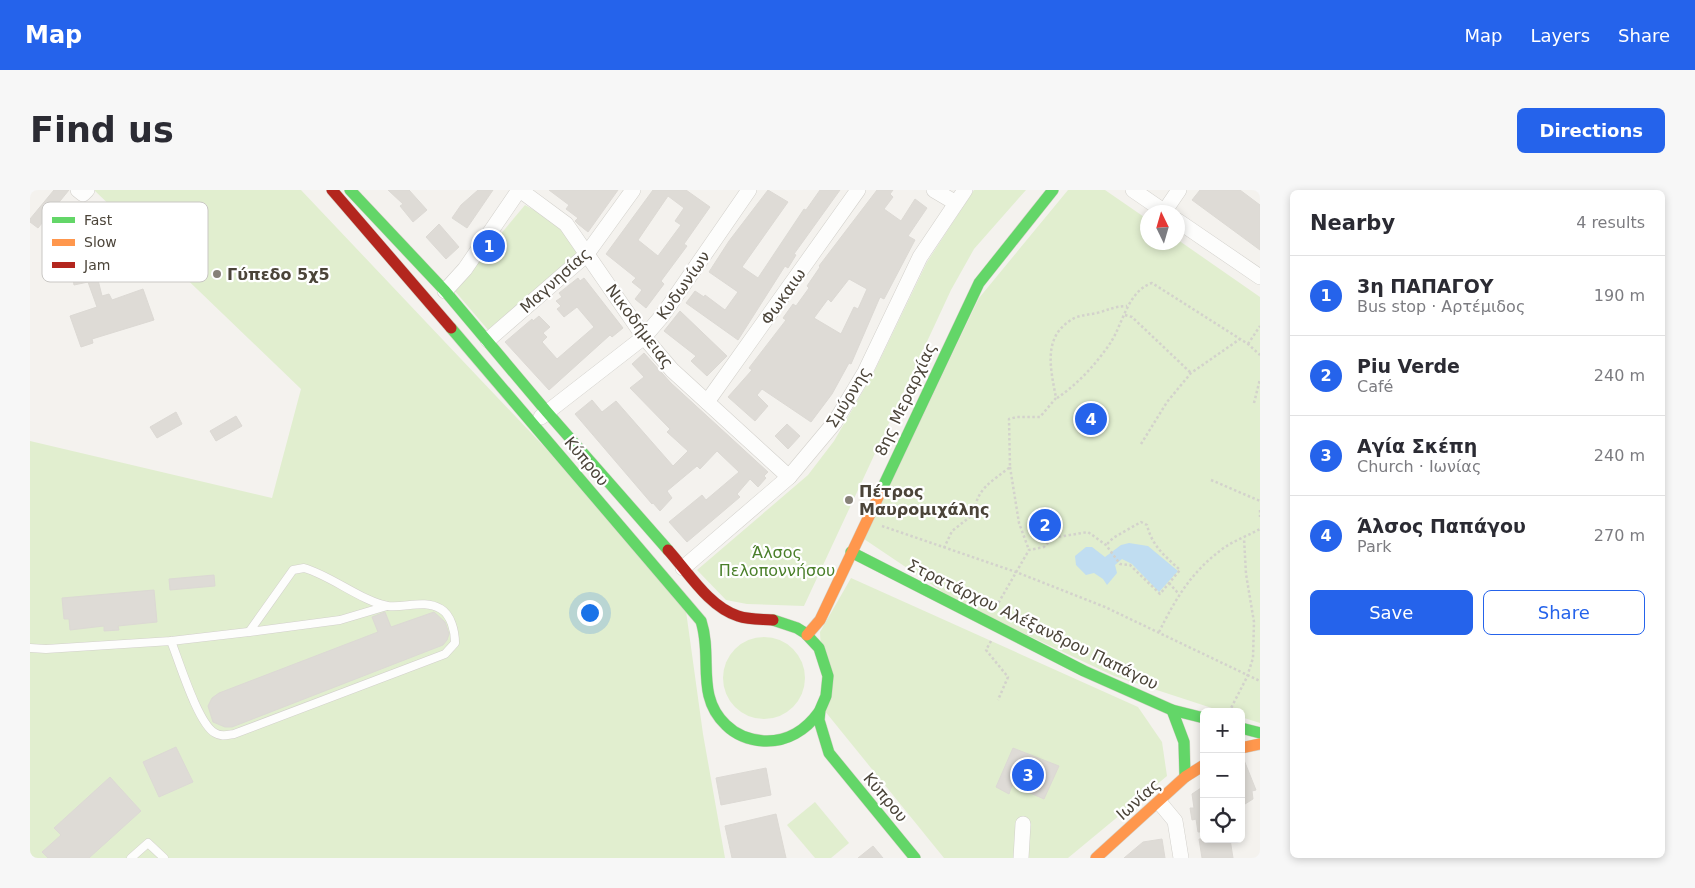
<!DOCTYPE html>
<meta charset="utf-8">
<style>
:root{--surface:#fff;--page:#f7f7f7;--text:#2b2b33;--muted:#7c7c81;--line:#e1e1e2;--accent:#2563eb}
body{margin:0;font-family:"DejaVu Sans",sans-serif;background:var(--page);color:var(--text)}
.controls{position:absolute;right:15px;bottom:15px;display:grid;overflow:hidden;border-radius:8px;box-shadow:0 2px 8px #0003}
.controls button{width:45px;height:45px;display:grid;place-items:center;padding:0;border:0;border-bottom:1px solid var(--line);background:var(--surface);color:var(--text);font:25px sans-serif}
.compass{position:absolute;left:1110px;top:15px;width:45px;height:45px;border-radius:50%;background:var(--surface);box-shadow:0 2px 8px #0003;rotate:355deg}
.you{position:absolute;left:559px;top:422px;width:18px;height:18px;margin:-12px;border:4px solid #fff;border-radius:50%;background:#1a73e8;box-shadow:0 0 0 8px #1a73e833}
.badge{display:grid;place-items:center;width:32px;height:32px;border-radius:50%;background:var(--accent);color:#fff;font-size:16px;font-weight:700}
.pin{position:absolute;translate:-50% -50%;border:2px solid #fff;box-shadow:0 1px 5px #0006}
.list{margin:0;padding:0;list-style:none}
h2{display:flex;justify-content:space-between;align-items:center;height:65px;margin:0;padding:0 20px;font-size:21px}
h2 small{font-size:16px;font-weight:400;color:var(--muted)}
.list li{display:grid;grid-template-columns:32px 1fr auto;gap:15px;align-items:center;box-sizing:border-box;height:80px;padding:0 20px;border-top:1px solid var(--line)}
.list b{display:block;font-size:19px;white-space:nowrap}
.list p{margin:0;font-size:16px;white-space:nowrap;color:var(--muted)}
.list em{font-size:16px;font-style:normal;color:var(--muted)}
.actions{display:flex;gap:10px;padding:15px 20px}
.actions a{flex:1;padding:11px 0;border:1px solid var(--accent);border-radius:8px;text-align:center;font-size:18px;color:var(--accent)}
.actions .main{background:var(--accent);color:#fff}
.icon{flex:none;width:28px;height:28px;fill:none;stroke:currentColor;stroke-width:2;stroke-linecap:round;stroke-linejoin:round}
.map{position:relative;flex:none;width:1230px;height:668px;overflow:hidden;border-radius:8px}
header{display:flex;align-items:center;gap:30px;box-sizing:border-box;height:70px;padding:0 25px;background:var(--accent);color:#fff}
header strong{font-size:24px}
nav{display:flex;gap:28px;margin-inline-start:auto;font-size:18px}
.intro{display:flex;align-items:center;justify-content:space-between;box-sizing:border-box;height:120px;padding:0 30px}
h1{margin:0;font-size:35px}
.button{padding:12px 22px;border-radius:8px;background:var(--accent);color:#fff;font-size:18px;font-weight:700}
main{display:flex;gap:30px;padding:0 30px}
aside{flex:1;background:var(--surface);border-radius:8px;box-shadow:0 2px 8px #0003}
.map>svg:first-child{display:block}
.green{fill:#e1eecf}
.water{fill:#c0ddf1}
.building{fill:#dedbd6;stroke:#dcd9d4;fill-rule:evenodd}
.lines{fill:none;stroke-linecap:round;stroke-linejoin:round}
.lane-casing{stroke:#d2d0cb;stroke-width:9}
.street-casing{stroke:#d2d0cb;stroke-width:16}
.fast-casing{stroke:#d3cfc5;stroke-width:12}
.slow-casing{stroke:#d3cfc5;stroke-width:12}
.jam-casing{stroke:#d3cfc5;stroke-width:12}
.path{stroke:#d3d2cc;stroke-width:2.5;stroke-dasharray:2.5 2.5;stroke-linecap:butt}
.lane{stroke:#fdfdfc;stroke-width:8}
.street{stroke:#fdfdfc;stroke-width:15}
.fast{stroke:#63d668;stroke-width:11}
.slow{stroke:#ff974d;stroke-width:11}
.jam{stroke:#b3261e;stroke-width:11}
.poi-dot{fill:#868178;stroke:#fff;stroke-width:2}
.labels{text-anchor:middle;stroke-width:4.5;stroke-linejoin:round;paint-order:stroke}
.poi-label{font-size:16px;font-weight:bold;fill:#4b4439;stroke:#fff;text-anchor:start}
.street-label{font-size:16px;fill:#4b4439;stroke:#fff}
.park-label{font-size:16px;fill:#4a7f2a;stroke:#fff}
.key{fill:#fff;stroke:#c9c7c4;stroke-width:1}
.key-label{font-size:14px;fill:#4b4439}
</style>
<header>
<strong>Map</strong>
<nav><a>Map</a><a>Layers</a><a>Share</a></nav>
</header>
<div class="intro"><h1>Find us</h1><a class="button">Directions</a></div>
<main>
<div class="map">
<svg width="1230" height="668" viewBox="0 0 1230 668">
<rect width="100%" height="100%" fill="#f4f2ee"/>
<!-- green -->
<g class="green">
<polygon points="64,0 271,0 521,264 656,421 673,544 695,668 0,668 0,251 242,308 271,199"/>
<polygon points="944,0 996,0 944,59 921,100 774,416 717,414 696,410 667,380 778,285 804,251 844,182 897,72"/>
<polygon points="1038,0 1075,0 1117,29 1118,52 1148,52 1148,50 1230,107 1230,533 1211,527 1211,522 1194,522 1084,486 929,413 834,349 949,108"/>
<polygon points="495,15 529,34 552,62 459,141 424,100"/>
<polygon points="821,388 1108,517 1132,552 1137,586 1038,668 914,668 794,520 790,442"/>
<circle cx="734" cy="488" r="41"/>
<polygon points="785,612 819,653 801,668 785,668 757,635"/>
</g>
<!-- water -->
<polygon class="water" points="1099,353 1118,356 1148,381 1129,402 1102,374 1092,369 1085,375 1087,383 1077,395 1073,389 1064,383 1056,385 1046,375 1045,366 1056,357 1062,357 1075,367 1091,355"/>
<!-- building -->
<g class="building">
<polygon points="24,0 39,0 8,38 0,32 0,29"/>
<polygon points="358,0 379,0 397,20 383,32 370,16 373,14"/>
<polygon points="448,0 463,0 437,38 422,28 431,15"/>
<polygon points="519,0 588,0 558,42 548,34 545,31 548,28 536,19 539,15"/>
<path d="M623,0h33l24,17 -26,37 3,2 -26,35 3,3 -18,24 -11,-9 7,-9 -10,-8 4,-4 -30,-24zM638,6l16,12 -9,13 6,4 -23,31 -20,-16z"/>
<polygon points="738,0 758,12 712,77 728,88 774,19 776,20 790,0 810,0 764,64 766,65 758,78 755,76 708,150 656,113 665,101 674,107 675,105 695,120 708,102 679,82 699,51"/>
<path d="M847,0h16l-3,4 3,3 -9,12 17,12 14,-22 12,9 -19,28 7,4 -31,59 -4,-2 -29,67 -2,-1 -17,31 -21,28 -49,-33 -5,6 11,11 -13,15 -27,-24 24,-27 -3,-2 37,-48 -3,-2 10,-14 3,2 13,-18 -2,-2 13,-19 -1,-1zM819,89l18,10 -9,20 -4,-2 -13,27 -27,-16 14,-19 3,3z"/>
<polygon points="1170,0 1210,0 1230,15 1230,60 1162,10"/>
<polygon points="409,34 429,57 416,69 396,47"/>
<polygon points="65,78 72,106 79,104 82,110 113,99 124,130 62,149 63,153 51,157 40,126 67,117 58,92 44,95 42,83"/>
<polygon points="548,88 550,91 554,88 593,138 582,147 580,145 519,200 475,152 502,129 503,131 509,126 520,137 513,143 517,147 512,152 527,169 564,137 547,117 534,127 527,119 531,116 526,111 532,107 529,103"/>
<polygon points="650,121 697,166 677,186 661,171 666,166 634,141"/>
<polygon points="614,163 641,193 738,282 734,286 736,288 728,297 720,289 707,304 710,307 657,352 639,332 672,305 676,310 709,282 687,261 670,279 667,276 637,301 642,308 630,321 623,313 622,314 545,224 562,210 572,222 586,211 643,276 658,261 637,242 640,239 600,198 614,187 602,174"/>
<polygon points="146,222 152,234 127,248 120,237"/>
<polygon points="206,226 212,236 186,251 180,241"/>
<polygon points="757,234 770,246 758,259 745,246"/>
<polygon points="184,385 185,396 140,400 139,389"/>
<polygon points="124,400 127,432 88,436 89,440 74,441 74,436 40,440 39,429 34,429 32,408"/>
<polygon points="355,422 361,437 404,422 415,432 419,444 417,450 413,455 202,537 195,537 183,532 178,516 182,508 189,503 348,442 342,427"/>
<polygon points="146,557 163,592 129,607 113,572"/>
<polygon points="983,558 1029,576 1014,609 982,595 979,604 966,597"/>
<polygon points="1211,570 1214,570 1226,600 1222,601 1223,609 1215,614 1211,608"/>
<polygon points="736,578 741,605 691,615 686,588"/>
<polygon points="80,587 111,621 59,668 18,668 12,662 31,645 24,638"/>
<polygon points="1174,596 1174,642 1168,642 1166,629 1162,630 1160,618 1164,618 1162,604"/>
<polygon points="746,624 756,668 702,668 695,636"/>
<polygon points="1132,649 1135,668 1094,668 1113,652"/>
<polygon points="1169,649 1200,649 1203,668 1172,668"/>
<polygon points="843,656 853,668 828,668"/>
</g>
<g class="lines">
<defs>
<g id="lane">
<path d="M141,451c8,20 27,83 44,92 6,4 12,2 19,1l211,-80 10,-11c0,-12 -4,-28 -14,-34 -17,-10 -35,-1 -53,-3 -25,-4 -58,-31 -84,-38l-11,2 -44,62"/>
<polyline points="0,458 16,459 141,451 227,441 310,430 357,416"/>
<polyline points="101,668 118,653 134,668"/>
</g>
<g id="street">
<polyline points="48,0 53,4 57,0"/>
<polyline points="490,0 536,34 614,147 642,180 759,287"/>
<polyline points="904,0 926,13"/>
<polyline points="1103,0 1135,22"/>
<polyline points="1134,22 1149,0"/>
<polyline points="1148,31 1230,87"/>
<polyline points="415,101 435,79 489,0"/>
<polyline points="458,150 556,65 603,0"/>
<polyline points="677,212 828,0"/>
<polyline points="511,227 614,147 632,126 719,0"/>
<polyline points="653,378 759,287 805,232 835,182 890,67 935,0"/>
<polyline points="1130,613 1145,631 1151,668"/>
<polyline points="991,668 993,634"/>
</g>
<g id="fast">
<polyline points="320,0 415,101 517,222 638,360"/>
<path d="M421,138l250,293c12,36 -6,75 25,104 10,10 24,15 38,16 23,1 42,-11 55,-29"/>
<polyline points="850,303 949,93 1023,0"/>
<polyline points="821,362 1054,481 1142,520 1174,528"/>
<polyline points="743,430 767,438 775,443 789,458 798,486 796,506 790,520 789,530 799,563 885,668"/>
<polyline points="1142,520 1154,552 1155,587"/>
<polyline points="1211,538 1230,543"/>
</g>
<g id="slow">
<polyline points="777,445 790,430 850,303"/>
<polyline points="1211,558 1230,554"/>
<polyline points="1066,668 1155,587 1174,575"/>
</g>
<g id="jam">
<polyline points="302,0 421,138"/>
<path d="M638,360c20,22 41,57 70,66 12,4 24,3 35,4"/>
</g>
</defs>
<!-- lane casing -->
<use href="#lane" class="lane-casing"/>
<!-- street casing -->
<use href="#street" class="street-casing"/>
<!-- fast casing -->
<use href="#fast" class="fast-casing"/>
<!-- slow casing -->
<use href="#slow" class="slow-casing"/>
<!-- jam casing -->
<use href="#jam" class="jam-casing"/>
<!-- path -->
<g class="path">
<polyline points="1095,125 1102,127 1161,183"/>
<polyline points="1218,154 1230,136"/>
<path d="M1027,208c21,-14 40,-35 54,-56 12,-19 17,-51 41,-59l96,61 12,11"/>
<polyline points="1224,213 1230,189"/>
<polyline points="1111,254 1137,212 1161,183 1210,149"/>
<polyline points="980,277 989,333 999,360"/>
<polyline points="1181,290 1230,311"/>
<polyline points="1230,320 1230,327"/>
<polyline points="852,336 986,382 1075,417 1230,491"/>
<polyline points="1017,342 1022,348"/>
<path d="M914,358l8,-17 23,-18c0,-24 18,-32 35,-46l-1,-48 8,-2h23l16,-19c-5,-28 -14,-60 15,-78 7,-5 17,-5 26,-7 11,-3 19,-7 30,-7"/>
<polyline points="1139,393 1148,403"/>
<path d="M966,417l33,-57 15,-3 8,-9 36,-6 18,13 14,19 10,1 30,29 20,-24c-15,-14 -28,-24 -33,-45l-6,-3 -28,16 -7,7"/>
<path d="M1129,442c18,-36 33,-61 66,-85 11,-7 24,-12 35,-18"/>
<polyline points="961,451 956,460 978,487 968,510"/>
<polyline points="1199,522 1217,487 1223,468 1224,432 1216,384 1214,348"/>
</g>
<!-- lane -->
<use href="#lane" class="lane"/>
<!-- street -->
<use href="#street" class="street"/>
<!-- fast -->
<use href="#fast" class="fast"/>
<!-- slow -->
<use href="#slow" class="slow"/>
<!-- jam -->
<use href="#jam" class="jam"/>
</g>
<!-- markers -->
<g class="poi-dot">
<circle cx="187" cy="84" r="5"/>
<circle cx="819" cy="310" r="5"/>
</g>
<g class="labels">
<!-- poi labels -->
<g class="poi-label">
<text x="197" y="90">Γύπεδο 5χ5</text>
<text x="829" y="307">Πέτρος<tspan x="829" dy="18">Μαυρομιχάλης</tspan></text>
</g>
<!-- street labels -->
<g class="street-label">
<text transform="translate(525 90) rotate(-42)" y="6">Μαγνησίας</text>
<text transform="translate(653 95) rotate(-55)" y="6">Κυδωνίων</text>
<text transform="translate(753 106) rotate(-55)" y="6">Φωκαιω</text>
<text transform="translate(610 136) rotate(53)" y="6">Νικοδήμειας</text>
<text transform="translate(818 207) rotate(-58)" y="6">Σμύρνης</text>
<text transform="translate(875 209) rotate(-65)" y="6">8ης Μεραρχίας</text>
<text transform="translate(557 271) rotate(50)" y="6">Κύπρου</text>
<text transform="translate(1003 434) rotate(26)" y="6">Στρατάρχου Αλέξανδρου Παπάγου</text>
<text transform="translate(856 607) rotate(50)" y="6">Κύπρου</text>
<text transform="translate(1108 609) rotate(-42)" y="6">Ιωνίας</text>
</g>
<!-- park labels -->
<g class="park-label">
<text x="747" y="368">Άλσος<tspan x="747" dy="18">Πελοποννήσου</tspan></text>
</g>
</g>
<!-- legend -->
<rect x="12" y="12" width="166" height="80" rx="8" class="key"/>
<rect x="22" y="27" width="23" height="6" fill="#63d668"/>
<rect x="22" y="49" width="23" height="7" fill="#ff974d"/>
<rect x="22" y="72" width="23" height="6" fill="#b3261e"/>
<g class="key-label">
<text x="54" y="35">Fast</text>
<text x="54" y="57">Slow</text>
<text x="54" y="80">Jam</text>
</g>
</svg>
<div class="controls">
<button>+</button>
<button>−</button>
<button><svg class="icon" aria-label="locate" viewBox="0 0 24 24"><circle cx="12" cy="12" r="6"/><path d="M12 2v4M12 18v4M2 12h4M18 12h4"/></svg></button>
</div>
<svg class="compass" viewBox="-18 -18 36 36"><path d="M0-13l5 13h-10z" fill="#e53935"/><path d="M0 13l5-13h-10z" fill="#7c7c81"/></svg>
<div class="you"></div>
<div class="pin badge" style="left:459px;top:56px">1</div>
<div class="pin badge" style="left:1015px;top:335px">2</div>
<div class="pin badge" style="left:998px;top:585px">3</div>
<div class="pin badge" style="left:1061px;top:229px">4</div>
</div>
<aside>
<h2>Nearby<small>4 results</small></h2>
<ul class="list">
<li><span class="badge">1</span><div><b>3η ΠΑΠΑΓΟΥ</b><p>Bus stop · Αρτέμιδος</p></div><em>190 m</em></li>
<li><span class="badge">2</span><div><b>Piu Verde</b><p>Café</p></div><em>240 m</em></li>
<li><span class="badge">3</span><div><b>Αγία Σκέπη</b><p>Church · Ιωνίας</p></div><em>240 m</em></li>
<li><span class="badge">4</span><div><b>Άλσος Παπάγου</b><p>Park</p></div><em>270 m</em></li>
</ul>
<div class="actions"><a class="main">Save</a><a>Share</a></div>
</aside>
</main>
